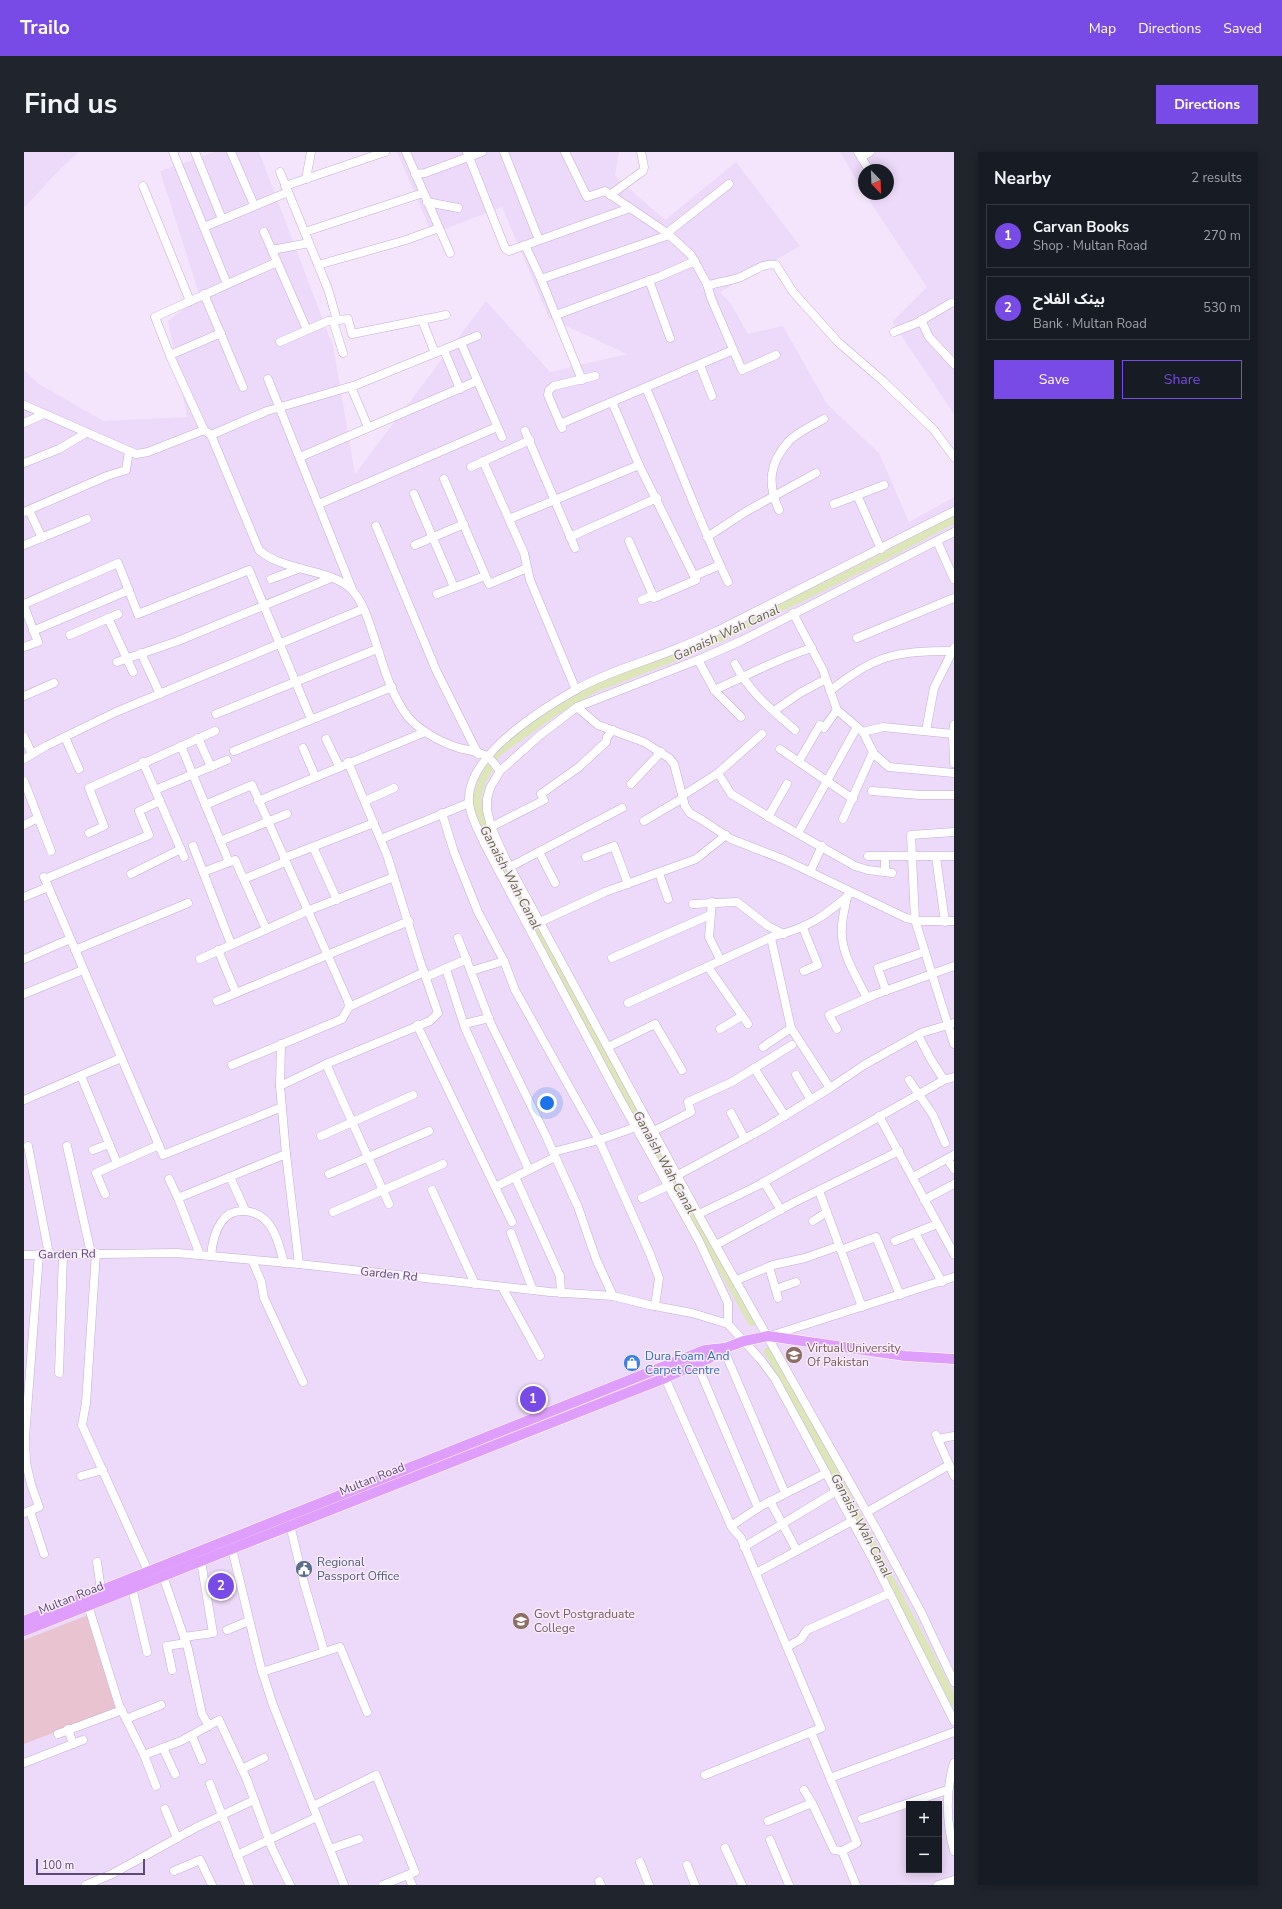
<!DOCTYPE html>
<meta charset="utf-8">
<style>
:root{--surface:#171b24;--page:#20242c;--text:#f1f3f6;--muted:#9ea1a6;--line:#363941;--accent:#784ae6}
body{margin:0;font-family:"Nunito Sans","Noto Sans Arabic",sans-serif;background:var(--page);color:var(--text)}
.controls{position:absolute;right:12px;bottom:12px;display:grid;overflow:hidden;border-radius:0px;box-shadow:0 2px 10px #0003}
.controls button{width:36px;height:36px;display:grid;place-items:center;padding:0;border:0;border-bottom:1px solid var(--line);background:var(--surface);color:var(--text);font:20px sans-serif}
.compass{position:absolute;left:834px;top:12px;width:36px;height:36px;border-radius:50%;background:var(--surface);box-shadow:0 2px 10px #0003;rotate:157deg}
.scale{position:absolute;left:12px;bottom:10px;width:109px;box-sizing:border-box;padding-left:4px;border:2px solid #5d4a75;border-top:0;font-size:11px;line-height:14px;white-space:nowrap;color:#5d4a75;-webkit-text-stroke:3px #f9ebff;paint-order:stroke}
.you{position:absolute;left:523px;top:951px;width:14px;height:14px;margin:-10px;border:3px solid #fff;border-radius:50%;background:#1a73e8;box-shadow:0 0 0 6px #1a73e833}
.badge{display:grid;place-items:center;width:26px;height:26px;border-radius:50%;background:var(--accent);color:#fff;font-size:13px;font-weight:700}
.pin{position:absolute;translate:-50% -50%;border:2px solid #fff;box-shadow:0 1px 4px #0006}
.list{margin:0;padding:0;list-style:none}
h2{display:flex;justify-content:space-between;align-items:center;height:52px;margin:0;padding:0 16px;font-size:17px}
h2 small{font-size:13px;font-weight:400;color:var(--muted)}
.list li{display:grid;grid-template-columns:26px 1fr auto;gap:12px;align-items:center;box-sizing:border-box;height:64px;margin:0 8px 8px;padding:0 8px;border:1px solid var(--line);border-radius:0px}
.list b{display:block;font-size:15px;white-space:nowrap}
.list p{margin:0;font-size:13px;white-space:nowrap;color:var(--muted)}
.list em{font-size:13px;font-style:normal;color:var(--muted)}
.actions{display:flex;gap:8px;padding:12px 16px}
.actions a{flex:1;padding:9px 0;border:1px solid var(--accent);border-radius:0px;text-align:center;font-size:14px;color:var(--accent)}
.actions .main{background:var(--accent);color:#fff}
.map{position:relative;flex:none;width:930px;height:1733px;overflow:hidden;border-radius:0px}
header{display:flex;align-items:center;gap:24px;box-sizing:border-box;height:56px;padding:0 20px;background:var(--accent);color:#fff}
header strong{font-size:19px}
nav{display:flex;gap:22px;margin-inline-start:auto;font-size:14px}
.intro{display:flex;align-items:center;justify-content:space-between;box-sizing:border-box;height:96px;padding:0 24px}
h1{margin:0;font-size:28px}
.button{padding:10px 18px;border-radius:0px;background:var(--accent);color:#fff;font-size:14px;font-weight:700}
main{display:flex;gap:24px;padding:0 24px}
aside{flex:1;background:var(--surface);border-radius:0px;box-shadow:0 2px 10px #0003}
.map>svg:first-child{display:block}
.residential{fill:#edd9f9;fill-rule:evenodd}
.green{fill:#eac3d0}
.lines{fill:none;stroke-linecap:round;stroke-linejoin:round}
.canal{stroke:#dce6b9;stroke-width:8}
.minor-casing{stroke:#c2b0d3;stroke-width:9}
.major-casing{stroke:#fff;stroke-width:11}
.minor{stroke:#fff;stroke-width:8}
.major{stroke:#df9efb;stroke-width:10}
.labels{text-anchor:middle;stroke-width:3;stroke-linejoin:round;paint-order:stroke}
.street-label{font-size:12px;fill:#5d4a75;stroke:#f9ebff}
.education-label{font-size:12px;fill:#785e54;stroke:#f9ebff;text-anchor:start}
.shop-label{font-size:12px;fill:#366cbe;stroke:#f9ebff;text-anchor:start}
.service-label{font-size:12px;fill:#4e5e75;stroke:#f9ebff;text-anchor:start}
.water-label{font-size:13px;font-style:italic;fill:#606d37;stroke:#f9ebff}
</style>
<header>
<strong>Trailo</strong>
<nav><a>Map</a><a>Directions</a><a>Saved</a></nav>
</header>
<div class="intro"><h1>Find us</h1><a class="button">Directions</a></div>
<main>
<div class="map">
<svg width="930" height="1733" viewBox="0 0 930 1733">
<rect width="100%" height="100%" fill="#f5e5fc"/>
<!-- residential -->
<g class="residential">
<polygon points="0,0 55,0 36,17 0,56"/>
<path d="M191,0h44l74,194 22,128 131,-173 64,71 77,-18 -78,-36 -47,-111 -70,27 -35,-82h222l-4,24 50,44 71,-58 64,84 -80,46 11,12 17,30 35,-8 44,78 52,49 30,69 45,-25v1388h-930v-1515l15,14 64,37 84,-4 -19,-96 32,-24 -40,-126zM885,1652h30v66h-30z"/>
<polygon points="816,0 930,0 930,262 868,170 903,135 841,42 864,42 864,18 840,18 840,41"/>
</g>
<!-- green -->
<polygon class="green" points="64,1463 94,1556 0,1592 0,1488"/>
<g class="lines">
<!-- canal -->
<g class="canal">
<polyline points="728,1170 652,1033 476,707 456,666 453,644 458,629 473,601 530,560 569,537 684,492 865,402 930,367"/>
<polyline points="744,1199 782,1266 930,1550"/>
</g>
<defs>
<g id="minor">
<polyline points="149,0 203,132"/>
<polyline points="171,0 198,67"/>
<polyline points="207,0 230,53"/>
<polyline points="382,0 426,101"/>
<polyline points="443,0 481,96 485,99 606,56"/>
<polyline points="480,0 515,88"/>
<polyline points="541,0 563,45 581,39 643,81 667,103 683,132 687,146 718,218 752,203"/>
<polyline points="834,0 845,18"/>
<polyline points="837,5 846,0"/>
<polyline points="256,20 304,137 313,168"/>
<polyline points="391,22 401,21 458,0"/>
<polyline points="282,27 287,0"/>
<polyline points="119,34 166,149"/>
<polyline points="261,34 361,0"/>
<polyline points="586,43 619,19 620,15 617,0"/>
<polyline points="403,50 434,56"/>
<polyline points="180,75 264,40"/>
<polyline points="240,80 283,178"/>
<polyline points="281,80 399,41"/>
<polyline points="643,81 705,32"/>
<polyline points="501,93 517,127 558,228"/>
<polyline points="248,98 285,91"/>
<path d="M253,110l-122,55 16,41 33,72 7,5 48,115c24,22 72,18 93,40 11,12 16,29 21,44 9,27 17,60 35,83 12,14 34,26 51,31 9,2 22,4 29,9 5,4 8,9 12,14"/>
<polyline points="294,113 382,88 415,76"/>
<polyline points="517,127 645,83"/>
<polyline points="625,128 646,186"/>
<path d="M683,132l3,1c9,-3 19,-4 28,-7 12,-4 24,-16 38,-13l17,27 45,50 45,39 51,49 20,27"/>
<polyline points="180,142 219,235"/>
<polyline points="532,163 637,124 671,109"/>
<polyline points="398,168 411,201"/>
<polyline points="897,168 905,185 930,212"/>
<polyline points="309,169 319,201"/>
<polyline points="870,180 893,171 927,151"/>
<polyline points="256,190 304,169 324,167 328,182 422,163"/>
<polyline points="437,191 478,285"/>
<polyline points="420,198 436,237"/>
<polyline points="146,203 197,181"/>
<polyline points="676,213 688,244"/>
<polyline points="244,227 328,437"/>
<polyline points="327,235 344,275"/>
<path d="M622,236c28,64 52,131 82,194"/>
<polyline points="588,250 615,313 672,428 630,446 605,389"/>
<polyline points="0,253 112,302 124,300 180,278"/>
<polyline points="0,271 20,262"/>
<polyline points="536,272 709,198"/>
<polyline points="538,276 524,243 525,238 530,234 571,224"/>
<polyline points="501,279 551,396"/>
<polyline points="187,283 243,259 332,233 453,184"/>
<polyline points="276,305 453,229"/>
<polyline points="459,309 500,401 506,428 552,538"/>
<polyline points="0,311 35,297 62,281"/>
<polyline points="447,315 506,288"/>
<polyline points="420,327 465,432 503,416"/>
<polyline points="390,342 430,435"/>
<polyline points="833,343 857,397"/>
<polyline points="295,352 473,275"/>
<polyline points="810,352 860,333"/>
<polyline points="5,358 18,386"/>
<path d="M755,358c-12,-26 -10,-47 10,-69 9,-9 24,-16 35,-22"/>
<polyline points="0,360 83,324 102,318 105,299"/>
<polyline points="485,367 615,313"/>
<polyline points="352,374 412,518 454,602"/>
<polyline points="930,380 717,489 676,507 553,555 515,584 476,619 466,636 463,647 463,658 467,675 482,708 678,1069 854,1380 897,1460 930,1530"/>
<polyline points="546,385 633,346"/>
<polyline points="683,385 723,359 792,321"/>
<polyline points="913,389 930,427"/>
<polyline points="0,393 63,367"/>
<polyline points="391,393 440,372"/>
<polyline points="670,424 696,413"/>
<polyline points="247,427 274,417"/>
<polyline points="413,442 461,424"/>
<polyline points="618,448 629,443"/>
<polyline points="0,452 94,411 114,462 225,418 287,567"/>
<polyline points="0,454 14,490 0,495"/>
<polyline points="769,461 799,518 813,558 839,580 850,602 865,615 930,621"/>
<polyline points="84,466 109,520"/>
<polyline points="9,479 105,438"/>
<polyline points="46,483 94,462"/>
<polyline points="833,486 930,446"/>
<polyline points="117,501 136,542"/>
<polyline points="674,508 691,539 717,565"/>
<polyline points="93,510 154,489 307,426"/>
<path d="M711,512c15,29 36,45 60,66"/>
<path d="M690,538c33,-14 64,-32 98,-42"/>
<path d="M806,539c45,-36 65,-40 122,-40"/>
<polyline points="0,544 30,531"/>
<polyline points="553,555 574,573 620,590 645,606 650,612 661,654 666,661 678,668 707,687 761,708 882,766 896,769 930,769"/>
<polyline points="750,559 776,541 802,527"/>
<polyline points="192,562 353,497"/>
<polyline points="930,573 929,584 930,611"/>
<polyline points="902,579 910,536 930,496"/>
<polyline points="839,580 859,575 929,582"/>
<polyline points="0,585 8,602"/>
<polyline points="41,585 55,617"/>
<polyline points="174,586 187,615"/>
<polyline points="302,587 315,614"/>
<polyline points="157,594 205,710"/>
<polyline points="279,596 291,624"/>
<polyline points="756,597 829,647"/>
<polyline points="210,599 368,535"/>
<polyline points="0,607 22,594 92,560 339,457"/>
<polyline points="775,609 796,573 800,576 813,558"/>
<polyline points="119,610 160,705"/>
<polyline points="694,621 707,642 755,671 831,714 844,718 868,721"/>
<polyline points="0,629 27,699"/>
<polyline points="607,632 637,600"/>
<polyline points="131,638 203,608"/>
<polyline points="848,639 896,643 930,643"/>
<polyline points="658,644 694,621 738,582"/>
<polyline points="234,649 401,580"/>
<polyline points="341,649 370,636"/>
<polyline points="181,653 228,633 324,849 325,855 318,867 208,913"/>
<polyline points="418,661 430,700 454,760 480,809 491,838 575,988 626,1102 635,1126 631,1154"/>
<polyline points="744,665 763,632"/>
<polyline points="819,667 849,600"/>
<polyline points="620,669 659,646"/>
<polyline points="0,673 14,666"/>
<polyline points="467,675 520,648 517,642 555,615 582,590 583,585 589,578"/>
<polyline points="930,680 887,683 891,768 930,892"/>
<polyline points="65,681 80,674 65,636 191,579"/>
<polyline points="774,681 833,575"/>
<polyline points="357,687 445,651"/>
<polyline points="196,689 263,662"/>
<polyline points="169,694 207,792"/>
<polyline points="289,695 313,748"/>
<polyline points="515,700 531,731"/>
<polyline points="844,704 930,704"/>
<polyline points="861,704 861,720"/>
<polyline points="562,705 590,694 604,732"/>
<polyline points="912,705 921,770"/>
<polyline points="260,706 350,671"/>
<polyline points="486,715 598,656"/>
<polyline points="179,720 211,708 242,777"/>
<polyline points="786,720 798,694"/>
<polyline points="635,721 644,747"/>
<polyline points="107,722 157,697"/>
<polyline points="20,725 139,1003 258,955"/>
<polyline points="21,727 125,683 115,659 136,649"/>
<polyline points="220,727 261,710"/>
<polyline points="0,745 24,735"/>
<path d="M823,745c-2,9 -4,18 -5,28 -3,26 14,51 25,73"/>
<polyline points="688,750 685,785 697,809"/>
<polyline points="669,752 713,750 744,774 760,782"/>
<polyline points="516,770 581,740 672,707 702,683"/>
<polyline points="779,776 794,813 780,819"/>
<polyline points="434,786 467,872 521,982 554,1055 572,1107 589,1144"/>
<polyline points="747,786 767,876 806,936"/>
<polyline points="51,798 164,751"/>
<polyline points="194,798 212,841"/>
<polyline points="588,806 686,763"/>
<polyline points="0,807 46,787"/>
<polyline points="176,807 283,759 370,725"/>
<polyline points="684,815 724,872"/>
<polyline points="422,817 441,876 505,1018"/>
<polyline points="447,819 480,809"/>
<polyline points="402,825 443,807"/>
<polyline points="862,839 854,816 900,800"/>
<polyline points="0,842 59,818"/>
<polyline points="193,849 385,769"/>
<path d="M604,851l146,-67c34,-8 51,-20 77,-43"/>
<polyline points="325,855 400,820"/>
<polyline points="440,872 465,866"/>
<polyline points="393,873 488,1070"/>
<polyline points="696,877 718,864"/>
<polyline points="813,877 805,863 850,843 930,814"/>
<polyline points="894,883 906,906 920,928"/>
<polyline points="584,895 631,872 658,918"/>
<polyline points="739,895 767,876"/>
<polyline points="302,912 365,1052"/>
<polyline points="730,916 761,964"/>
<polyline points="772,923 787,948"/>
<polyline points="57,924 93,1011"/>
<polyline points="885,928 909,963 921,991"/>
<polyline points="256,934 257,892"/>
<polyline points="0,948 97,906"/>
<polyline points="707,961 721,987"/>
<polyline points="855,964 930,1102"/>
<polyline points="630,979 667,960 664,950 708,930 768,893"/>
<polyline points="297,984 389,943"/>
<polyline points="4,994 25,1102"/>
<polyline points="43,994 67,1101"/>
<polyline points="69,998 85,992"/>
<polyline points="529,1000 575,988 612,975"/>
<polyline points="923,1007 930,1017"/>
<polyline points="305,1022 405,979"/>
<polyline points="654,1023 739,977 806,936 840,913 897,881 930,871"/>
<polyline points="206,1025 221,1058"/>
<polyline points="491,1025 536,1124 537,1141"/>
<polyline points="889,1025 930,1003"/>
<polyline points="145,1027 154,1046"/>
<polyline points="740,1030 757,1058"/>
<polyline points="473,1034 531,1005"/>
<polyline points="408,1038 451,1132"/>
<polyline points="795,1039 838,1155"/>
<polyline points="81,1042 72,1021 135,993"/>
<polyline points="618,1046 646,1033"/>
<polyline points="900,1048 930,1032"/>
<polyline points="309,1060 419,1012"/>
<polyline points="675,1062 733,1034 920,928 930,925"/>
<polyline points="789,1069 803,1060"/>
<polyline points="487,1081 509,1138"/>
<polyline points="891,1081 918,1130"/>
<polyline points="871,1089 913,1072"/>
<polyline points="692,1093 769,1051 875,999"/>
<polyline points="817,1098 852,1085 876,1143"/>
<polyline points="72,1101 62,1251 58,1273 124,1419"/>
<polyline points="0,1103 153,1101 275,1112 526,1140 589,1144 625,1153 668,1161 704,1172 737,1208 751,1227 847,1404 930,1569"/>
<polyline points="176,1103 154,1046 262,1002"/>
<path d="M187,1104c1,-12 3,-24 11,-35 11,-15 35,-12 46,2 9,11 12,26 16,40"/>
<polyline points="228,1108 237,1129 240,1146 279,1230"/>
<polyline points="275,1112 262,1002 256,934 302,912 406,869 414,861 396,809 363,703 324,610"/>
<polyline points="745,1115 754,1146"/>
<polyline points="713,1128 749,1113 781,1106 815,1094"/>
<polyline points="478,1135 516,1204"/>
<polyline points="752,1137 772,1130"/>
<path d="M704,1172v-21l-29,-62 -84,-151 -130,-245c-5,-12 -15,-28 -16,-42 -4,-47 73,-94 108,-114 32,-18 68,-27 101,-41 13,-5 26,-11 39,-17l237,-120"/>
<polyline points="746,1184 930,1125"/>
<polyline points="700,1198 761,1341"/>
<polyline points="673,1212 734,1356"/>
<polyline points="35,1221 39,1102"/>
<polyline points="641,1226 708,1376 717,1386 797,1576 681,1623"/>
<polyline points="912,1283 930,1324"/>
<polyline points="914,1287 930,1284"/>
<polyline points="57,1324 79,1318"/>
<polyline points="746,1349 773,1399"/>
<polyline points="6,1359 20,1402"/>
<polyline points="843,1360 925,1313"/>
<polyline points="0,1361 15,1355 7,1332 2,1311 1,1285 15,1102"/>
<polyline points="266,1373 280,1431 300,1499"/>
<polyline points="707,1374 737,1354 802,1321"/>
<polyline points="720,1395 811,1340"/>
<polyline points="208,1397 237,1516 249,1553 320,1733"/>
<polyline points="73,1410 77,1438"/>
<polyline points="732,1421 828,1369"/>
<polyline points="139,1424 164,1497 178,1562 185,1574"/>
<polyline points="108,1436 123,1500"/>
<polyline points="64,1453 95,1553 120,1603 132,1634"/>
<polyline points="203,1478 225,1469"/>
<polyline points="160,1485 189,1481 177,1409"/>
<polyline points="763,1495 777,1487 783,1478 866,1441"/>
<polyline points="148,1518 143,1494 162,1491"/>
<polyline points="238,1520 316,1495 343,1560"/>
<polyline points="102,1567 137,1553"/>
<polyline points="44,1577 49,1592"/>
<polyline points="787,1580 833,1691 818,1699"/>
<polyline points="34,1582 98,1558"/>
<polyline points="168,1584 178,1608"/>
<polyline points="139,1596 151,1622"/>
<polyline points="120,1603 157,1589 195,1568 223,1628 248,1696 266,1733"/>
<polyline points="0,1611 59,1588"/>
<path d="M930,1611c-9,30 -8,58 0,88"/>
<polyline points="218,1617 240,1606"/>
<polyline points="806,1626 930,1580"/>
<polyline points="186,1632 225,1733"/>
<polyline points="780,1638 788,1651"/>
<polyline points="289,1654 352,1623 391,1720 359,1733"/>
<polyline points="141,1657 153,1686"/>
<polyline points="838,1667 923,1638"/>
<polyline points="744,1669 788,1651 810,1698 818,1699 832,1733"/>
<polyline points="746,1688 765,1733"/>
<polyline points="701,1696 718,1733"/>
<polyline points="306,1697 335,1687"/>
<polyline points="213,1703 293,1665"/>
<polyline points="616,1710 625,1733"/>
<polyline points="663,1713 671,1733"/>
<polyline points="150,1719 176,1708 188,1733"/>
<polyline points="384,1723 388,1733"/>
<polyline points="575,1729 577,1733"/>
<polyline points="62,1733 88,1722 173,1675 230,1648"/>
<polyline points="914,1733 930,1728"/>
</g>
<g id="major">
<polyline points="0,1469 681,1198 700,1196"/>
<polyline points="0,1479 641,1226 684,1207 704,1195 720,1189 744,1184 881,1204 930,1207"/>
</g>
</defs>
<!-- minor casing -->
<use href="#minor" class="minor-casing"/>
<!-- major casing -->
<use href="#major" class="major-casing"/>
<!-- minor -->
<use href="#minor" class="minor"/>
<!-- major -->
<use href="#major" class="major"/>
</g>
<!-- icons -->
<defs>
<symbol id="university-disc" viewBox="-11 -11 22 22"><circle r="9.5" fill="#8d6e63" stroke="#f9ebff"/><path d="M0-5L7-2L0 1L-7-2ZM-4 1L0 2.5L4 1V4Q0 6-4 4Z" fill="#fff"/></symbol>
<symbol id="shop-disc" viewBox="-11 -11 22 22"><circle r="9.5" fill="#3f7fe0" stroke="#f9ebff"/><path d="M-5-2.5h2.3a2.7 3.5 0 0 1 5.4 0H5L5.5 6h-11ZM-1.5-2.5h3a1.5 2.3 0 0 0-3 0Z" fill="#fff"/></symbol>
<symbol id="civic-disc" viewBox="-11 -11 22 22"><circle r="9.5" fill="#5c6f8a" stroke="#f9ebff"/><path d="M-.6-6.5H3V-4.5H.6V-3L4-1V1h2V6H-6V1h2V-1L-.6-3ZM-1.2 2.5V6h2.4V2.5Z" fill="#fff"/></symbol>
</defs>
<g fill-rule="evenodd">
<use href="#university-disc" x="760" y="1193" width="20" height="20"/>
<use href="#shop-disc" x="598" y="1201" width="20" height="20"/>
<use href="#civic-disc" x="270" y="1407" width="20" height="20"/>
<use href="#university-disc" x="487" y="1459" width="20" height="20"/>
</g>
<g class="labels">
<!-- street labels -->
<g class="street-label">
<text transform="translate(43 1102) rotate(-1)" y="4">Garden Rd</text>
<text transform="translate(365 1122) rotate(6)" y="4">Garden Rd</text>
<text transform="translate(348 1327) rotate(-22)" y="4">Multan Road</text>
<text transform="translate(47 1446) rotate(-22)" y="4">Multan Road</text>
</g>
<!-- education labels -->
<g class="education-label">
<text x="783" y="1200">Virtual University<tspan x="783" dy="14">Of Pakistan</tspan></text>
<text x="510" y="1466">Govt Postgraduate<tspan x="510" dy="14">College</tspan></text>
</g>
<!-- shop labels -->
<g class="shop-label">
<text x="621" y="1208">Dura Foam And<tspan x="621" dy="14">Carpet Centre</tspan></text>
</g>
<!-- service labels -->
<g class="service-label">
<text x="293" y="1414">Regional<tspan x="293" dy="14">Passport Office</tspan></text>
</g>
<!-- water labels -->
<g class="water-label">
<text transform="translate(702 480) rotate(-25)" y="5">Ganaish Wah Canal</text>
<text transform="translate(487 725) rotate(62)" y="5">Ganaish Wah Canal</text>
<text transform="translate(641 1010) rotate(61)" y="5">Ganaish Wah Canal</text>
<text transform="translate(838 1373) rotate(62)" y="5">Ganaish Wah Canal</text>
</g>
</g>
</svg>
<div class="controls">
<button>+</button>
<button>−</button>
</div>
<svg class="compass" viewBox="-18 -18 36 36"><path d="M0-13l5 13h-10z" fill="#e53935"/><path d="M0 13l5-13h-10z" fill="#9ea1a6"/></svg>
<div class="scale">100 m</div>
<div class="you"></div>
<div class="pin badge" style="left:509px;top:1247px">1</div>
<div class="pin badge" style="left:197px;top:1434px">2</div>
</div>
<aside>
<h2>Nearby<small>2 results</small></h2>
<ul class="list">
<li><span class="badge">1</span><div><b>Carvan Books</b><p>Shop · Multan Road</p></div><em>270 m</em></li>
<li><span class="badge">2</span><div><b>بینک الفلاح</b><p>Bank · Multan Road</p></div><em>530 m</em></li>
</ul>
<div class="actions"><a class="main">Save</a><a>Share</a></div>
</aside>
</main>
